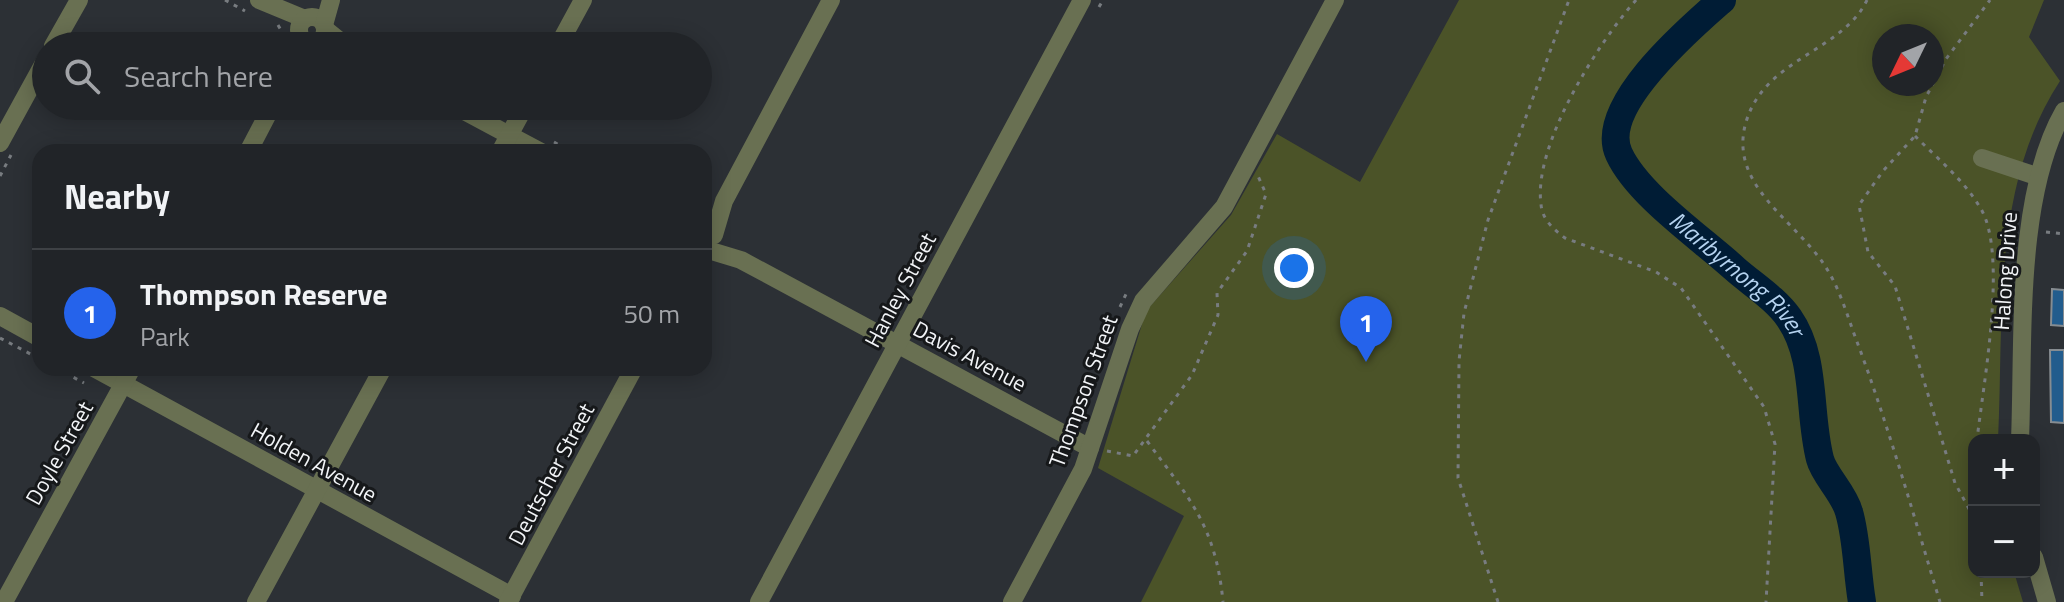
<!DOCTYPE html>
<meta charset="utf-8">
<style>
:root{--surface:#212428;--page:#292c30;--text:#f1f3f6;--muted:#a2a4a8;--line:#3e4145;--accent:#2563eb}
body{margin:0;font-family:"Titillium Web",sans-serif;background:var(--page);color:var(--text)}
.controls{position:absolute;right:24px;bottom:24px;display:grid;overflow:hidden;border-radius:16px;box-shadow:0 4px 20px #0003}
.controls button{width:72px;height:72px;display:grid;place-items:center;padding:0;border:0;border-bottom:2px solid var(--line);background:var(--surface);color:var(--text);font:40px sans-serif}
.compass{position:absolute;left:1872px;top:24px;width:72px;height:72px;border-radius:50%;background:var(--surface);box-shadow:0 4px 20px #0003;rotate:227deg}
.you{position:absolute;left:1294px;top:268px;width:28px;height:28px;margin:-20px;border:6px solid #fff;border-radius:50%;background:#1a73e8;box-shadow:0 0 0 12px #1a73e833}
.badge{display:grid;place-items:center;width:52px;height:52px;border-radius:50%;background:var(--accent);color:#fff;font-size:26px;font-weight:700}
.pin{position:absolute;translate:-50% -66px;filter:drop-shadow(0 2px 4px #0008)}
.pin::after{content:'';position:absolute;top:42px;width:28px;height:24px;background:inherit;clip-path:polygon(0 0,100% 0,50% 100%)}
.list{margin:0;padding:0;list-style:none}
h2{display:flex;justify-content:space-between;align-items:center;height:104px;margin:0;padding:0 32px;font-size:34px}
h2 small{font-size:26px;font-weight:400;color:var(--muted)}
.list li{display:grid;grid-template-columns:52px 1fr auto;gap:24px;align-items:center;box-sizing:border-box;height:128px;padding:0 32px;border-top:2px solid var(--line)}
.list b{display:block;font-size:30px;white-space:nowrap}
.list p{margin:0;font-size:26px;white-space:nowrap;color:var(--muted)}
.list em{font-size:26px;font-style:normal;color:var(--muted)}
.icon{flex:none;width:44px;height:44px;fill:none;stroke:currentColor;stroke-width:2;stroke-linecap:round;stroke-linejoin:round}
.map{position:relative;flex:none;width:2064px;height:602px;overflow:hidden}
.search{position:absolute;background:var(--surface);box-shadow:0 4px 20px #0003;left:32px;top:32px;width:680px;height:88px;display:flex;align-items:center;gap:20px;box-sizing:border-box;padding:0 28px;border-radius:44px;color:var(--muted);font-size:30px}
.panel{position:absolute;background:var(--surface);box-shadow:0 4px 20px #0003;left:32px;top:144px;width:680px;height:232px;border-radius:24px}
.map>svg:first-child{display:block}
.green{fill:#4b5328;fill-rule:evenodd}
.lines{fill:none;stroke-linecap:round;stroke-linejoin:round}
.river{stroke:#001c35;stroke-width:28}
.building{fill:#225c8d;stroke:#868c91;stroke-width:2}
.path{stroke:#787c80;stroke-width:3;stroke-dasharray:4 6;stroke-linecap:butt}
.minor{stroke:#697052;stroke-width:18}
.labels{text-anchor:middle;stroke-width:6;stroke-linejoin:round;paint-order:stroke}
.street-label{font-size:22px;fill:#f2f4f7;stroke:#16181a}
.water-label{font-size:24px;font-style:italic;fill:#b4d2ef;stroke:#16181a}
</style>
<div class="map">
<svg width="2064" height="602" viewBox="0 0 2064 602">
<rect width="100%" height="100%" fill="#2c3035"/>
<!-- green -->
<path class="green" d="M1459,0h585l-15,37 31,44c-69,105 -56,239 -62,359h-24v132h40l9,30h-882l43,-86 -86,-48 48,-157 85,-96 46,-81 83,48zM1884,36h48v48h-48z"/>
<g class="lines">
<!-- river -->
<path class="river" id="s1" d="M1722,0c-32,28 -125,107 -103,154 19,41 82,84 116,115 17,15 41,30 54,49 28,40 19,95 31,141 4,16 24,34 29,53 8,27 8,61 13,90"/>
</g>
<!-- building -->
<g class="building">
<polygon points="2052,289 2064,290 2064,326 2051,325"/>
<polygon points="2050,350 2064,350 2064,423 2051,422"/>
</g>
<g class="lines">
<!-- path -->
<g class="path">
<polyline points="225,0 245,11"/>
<path d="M1636,0c-38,43 -103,145 -95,204 1,15 12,25 24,34l91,34 25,16 83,119 11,37 -9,158"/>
<path d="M1867,0c-25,52 -102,58 -121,122 -18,62 46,96 77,141 17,24 25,56 36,84 31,84 55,170 81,255"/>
<polyline points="1099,7 1103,0"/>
<polyline points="278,25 290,46"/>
<polyline points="362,38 377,46"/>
<polyline points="538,46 542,39"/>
<polyline points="423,106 441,116"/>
<path d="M1915,136c23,23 49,44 66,73 27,46 2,176 -4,231"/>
<polyline points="554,142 572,152"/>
<polyline points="0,176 11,155"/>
<polyline points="2046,232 2064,234"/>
<polyline points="1120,307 1127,292"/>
<polyline points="0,338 40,359"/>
<polyline points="56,368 84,383"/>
<path d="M1147,441c43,58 69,86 76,161"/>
<polyline points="1107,451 1133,456 1192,375 1218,315 1217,293 1247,251 1266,194 1258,176"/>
<polyline points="1974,462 1974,468"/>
<polyline points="1974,518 1955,483 1895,286 1868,252 1859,205 1883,171 1915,136 1926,97 1946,59 1990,0"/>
<polyline points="1981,572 1982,602"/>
<polyline points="1498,602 1458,478 1459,361 1464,313 1488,220 1569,0"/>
</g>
<!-- minor -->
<g class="minor">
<polyline points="259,0 305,19"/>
<circle cx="312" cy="30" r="13"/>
<polyline points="324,25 331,0"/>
<polyline points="325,29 346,46"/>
<polyline points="53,46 79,0"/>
<polyline points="558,46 583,0"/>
<polyline points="455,106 541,152"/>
<polyline points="0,143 46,59"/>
<polyline points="248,152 272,106"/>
<polyline points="500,152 525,106"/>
<polyline points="1982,158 2036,176"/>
<polyline points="714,235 724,201 831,0"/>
<polyline points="708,250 741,260 1090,448"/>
<polyline points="0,316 40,338"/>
<polyline points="94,368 512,596"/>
<path d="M2020,440c4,-98 -5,-244 44,-329"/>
<polyline points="2034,557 2047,602"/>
<polyline points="4,602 132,368"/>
<polyline points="256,602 383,368"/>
<polyline points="508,602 634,368"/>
<polyline points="759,602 1082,0"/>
<polyline points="1012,602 1083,469 1130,329 1143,301 1224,207 1335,0"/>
</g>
</g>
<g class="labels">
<!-- street labels -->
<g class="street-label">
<text transform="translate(2005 271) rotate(-86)" y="8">Halong Drive</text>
<text transform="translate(900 290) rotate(-62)" y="8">Hanley Street</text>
<text transform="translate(970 356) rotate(28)" y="8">Davis Avenue</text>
<text transform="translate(1083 391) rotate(-70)" y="8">Thompson Street</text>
<text transform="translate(59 453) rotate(-61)" y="8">Doyle Street</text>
<text transform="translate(314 462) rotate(29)" y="8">Holden Avenue</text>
<text transform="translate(551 474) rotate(-62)" y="8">Deutscher Street</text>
</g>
<!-- water labels -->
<g class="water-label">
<text dy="8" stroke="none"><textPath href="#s1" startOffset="364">Maribyrnong River</textPath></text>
</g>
</g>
</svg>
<div class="controls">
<button>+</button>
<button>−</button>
</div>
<svg class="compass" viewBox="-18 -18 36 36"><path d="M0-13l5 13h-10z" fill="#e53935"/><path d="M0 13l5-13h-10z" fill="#a2a4a8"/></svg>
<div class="you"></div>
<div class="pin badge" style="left:1366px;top:362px">1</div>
<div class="search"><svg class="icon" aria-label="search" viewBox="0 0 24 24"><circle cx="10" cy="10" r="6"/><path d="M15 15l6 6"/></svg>Search here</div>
<section class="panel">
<h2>Nearby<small></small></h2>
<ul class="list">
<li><span class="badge">1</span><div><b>Thompson Reserve</b><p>Park</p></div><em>50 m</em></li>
</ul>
</section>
</div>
